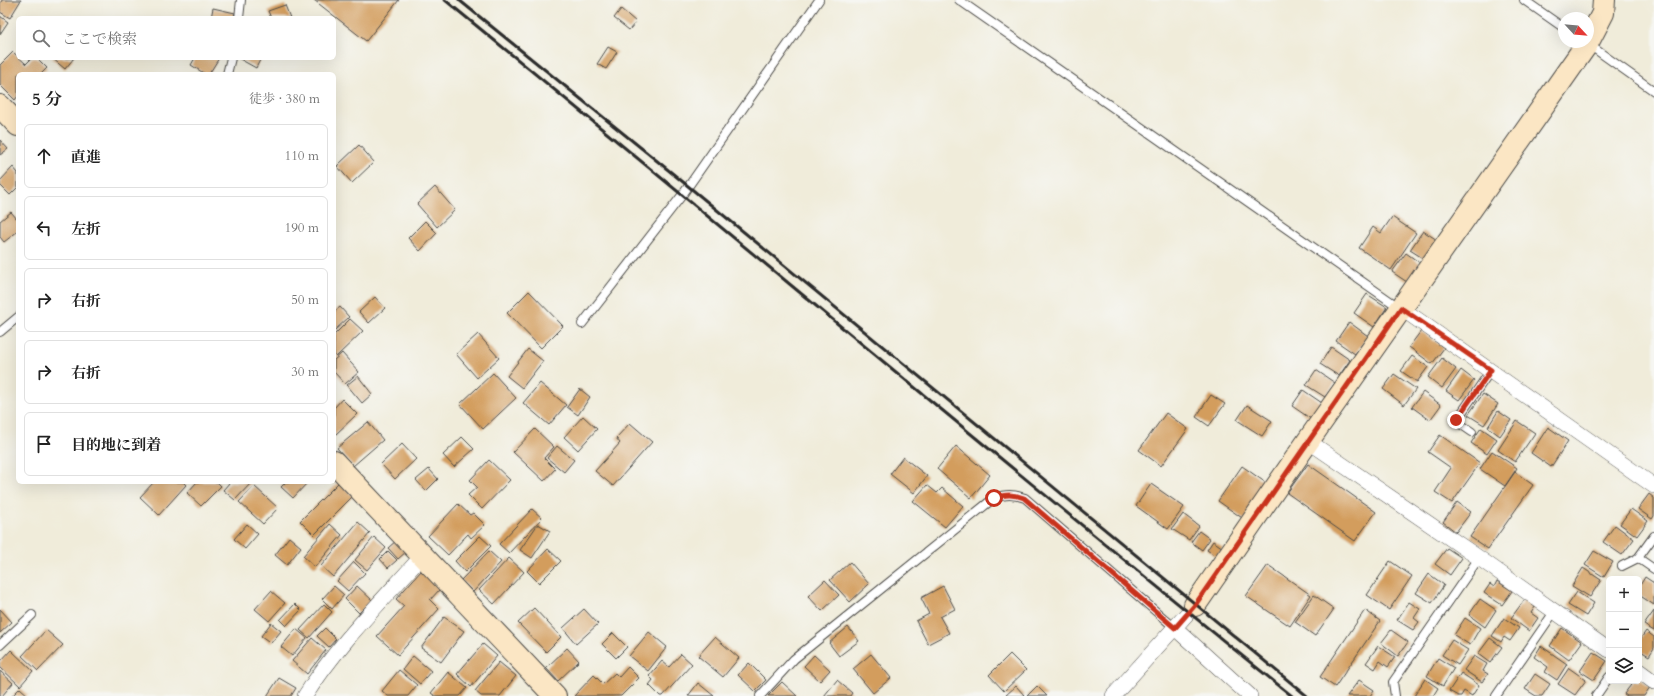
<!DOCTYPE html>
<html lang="ja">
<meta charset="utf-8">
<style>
:root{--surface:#fff;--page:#f2f2f2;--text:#222;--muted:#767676;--line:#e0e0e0}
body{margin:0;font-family:Cardo,"Noto Serif JP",serif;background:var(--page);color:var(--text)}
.controls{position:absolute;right:12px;bottom:12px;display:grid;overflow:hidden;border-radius:6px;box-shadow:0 4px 16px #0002}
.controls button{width:36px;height:36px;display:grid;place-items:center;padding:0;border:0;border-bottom:1px solid var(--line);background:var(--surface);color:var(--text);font:20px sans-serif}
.compass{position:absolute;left:1558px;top:12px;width:36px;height:36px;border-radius:50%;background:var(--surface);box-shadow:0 4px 16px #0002;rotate:116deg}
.stop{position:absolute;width:12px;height:12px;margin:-9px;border:3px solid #c8321e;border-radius:50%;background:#fff}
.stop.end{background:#c8321e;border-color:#fff;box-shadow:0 1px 4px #0008}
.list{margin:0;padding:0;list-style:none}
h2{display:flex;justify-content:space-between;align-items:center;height:52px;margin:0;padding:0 16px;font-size:17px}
h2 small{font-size:13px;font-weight:400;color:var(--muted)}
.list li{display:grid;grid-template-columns:26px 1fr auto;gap:12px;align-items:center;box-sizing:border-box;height:64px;margin:0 8px 8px;padding:0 8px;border:1px solid var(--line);border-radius:6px}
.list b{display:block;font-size:15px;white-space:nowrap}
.list em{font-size:13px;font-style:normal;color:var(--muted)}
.icon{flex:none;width:22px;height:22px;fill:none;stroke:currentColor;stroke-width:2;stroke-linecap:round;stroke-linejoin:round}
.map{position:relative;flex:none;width:1654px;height:696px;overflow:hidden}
.search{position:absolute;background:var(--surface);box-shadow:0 4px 16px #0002;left:16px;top:16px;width:320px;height:44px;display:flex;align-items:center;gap:10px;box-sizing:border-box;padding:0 14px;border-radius:6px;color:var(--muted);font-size:15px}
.panel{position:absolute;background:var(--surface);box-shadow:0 4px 16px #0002;left:16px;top:72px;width:320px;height:412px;border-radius:6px}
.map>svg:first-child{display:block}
.building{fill:#d39d5d}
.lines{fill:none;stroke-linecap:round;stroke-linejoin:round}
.lane-casing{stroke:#494845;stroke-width:10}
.street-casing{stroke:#494845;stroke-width:16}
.secondary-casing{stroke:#494845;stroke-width:24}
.lane{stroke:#fff;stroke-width:8}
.street{stroke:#fff;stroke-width:15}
.secondary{stroke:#fbe6c4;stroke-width:22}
.rail{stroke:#2b2b2b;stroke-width:3}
.route{stroke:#c8321e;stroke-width:5}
</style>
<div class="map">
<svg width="1654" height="696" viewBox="0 0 1654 696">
<rect width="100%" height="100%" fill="#f6f6f2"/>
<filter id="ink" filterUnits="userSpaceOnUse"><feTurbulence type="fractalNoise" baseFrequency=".025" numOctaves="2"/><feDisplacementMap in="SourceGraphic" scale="8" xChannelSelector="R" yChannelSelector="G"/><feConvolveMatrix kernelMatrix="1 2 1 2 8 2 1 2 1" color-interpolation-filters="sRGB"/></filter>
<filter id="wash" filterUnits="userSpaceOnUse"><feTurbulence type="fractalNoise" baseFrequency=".012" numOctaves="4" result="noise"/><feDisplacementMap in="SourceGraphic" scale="16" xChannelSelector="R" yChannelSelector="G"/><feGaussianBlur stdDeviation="0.9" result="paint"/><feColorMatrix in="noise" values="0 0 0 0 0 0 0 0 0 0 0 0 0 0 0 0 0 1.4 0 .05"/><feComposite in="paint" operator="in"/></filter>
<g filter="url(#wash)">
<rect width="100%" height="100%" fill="#f0ecda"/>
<g id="blocks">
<!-- building -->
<g class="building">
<polygon points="2,0 21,0 10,18 0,12 0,4"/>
<polygon points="314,0 399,0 366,41"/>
<polygon points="285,5 290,18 271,18 268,11"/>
<polygon points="213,8 235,13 234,18 211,18"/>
<polygon points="621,9 636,22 629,30 614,18"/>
<polygon points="0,16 8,22 0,34"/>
<polygon points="608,47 617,52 606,69 597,64"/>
<polygon points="13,52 26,64 32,58 37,58 47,68 41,74 18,74 18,96 15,100 0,85 0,65"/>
<polygon points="52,58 74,58 65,69"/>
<polygon points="195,58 219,58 209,74 205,74 191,65"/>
<polygon points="238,58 261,58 256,68"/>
<polygon points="0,140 8,149 0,155"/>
<polygon points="359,145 374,162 352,183 337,166"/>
<polygon points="13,167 18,173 18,187 10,195 0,185 0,181"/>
<polygon points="435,187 455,210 437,227 417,204"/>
<polygon points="11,212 18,220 18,231 4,242 0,237 0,221"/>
<polygon points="1392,217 1416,233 1391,270 1359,248 1373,227 1381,233"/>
<polygon points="425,221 437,233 420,251 408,238"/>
<polygon points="1423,231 1442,243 1429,262 1410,250"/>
<polygon points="1406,253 1420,263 1407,282 1392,272"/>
<polygon points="529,291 563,326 541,348 507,313"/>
<polygon points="1367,294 1387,307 1374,327 1354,313"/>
<polygon points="375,297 385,308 369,323 359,312"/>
<polygon points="340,307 349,317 334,331 334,312"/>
<polygon points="350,319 363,331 336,357 334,354 334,335"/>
<polygon points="1349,322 1368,336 1355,354 1336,341"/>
<polygon points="1421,331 1444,348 1432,364 1409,347"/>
<polygon points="478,334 499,358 477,378 456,354"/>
<polygon points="1331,347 1350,360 1339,376 1320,364"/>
<polygon points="528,349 543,361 522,388 507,376"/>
<polygon points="342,353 359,372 345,384 334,372 334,360"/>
<polygon points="1412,356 1428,367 1417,382 1401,371"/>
<polygon points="1442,358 1456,369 1442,388 1428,377"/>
<polygon points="1316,370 1335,383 1325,397 1306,385"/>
<polygon points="1461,370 1474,380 1459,400 1446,391"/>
<polygon points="493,373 516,398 483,429 460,404"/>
<polygon points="1394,374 1416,389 1404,405 1383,389"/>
<polygon points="358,376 372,394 362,403 347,385"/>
<polygon points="540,383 566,405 549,425 523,403"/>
<polygon points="580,389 590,397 578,415 567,407"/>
<polygon points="1303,390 1322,403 1311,419 1292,406"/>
<polygon points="1423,392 1441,405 1430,420 1412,407"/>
<polygon points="1483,394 1498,404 1484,425 1468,415"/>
<polygon points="1211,395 1225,404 1209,426 1196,417"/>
<polygon points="342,399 357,414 334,436 334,408"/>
<polygon points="1247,405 1272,421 1262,436 1237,420"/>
<polygon points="1498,411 1511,420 1500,436 1488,427"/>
<polygon points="1166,413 1188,429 1161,466 1139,450"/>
<polygon points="583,416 597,429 578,450 564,437"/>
<polygon points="1517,421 1535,433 1515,462 1498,450"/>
<polygon points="368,422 383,440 353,466 337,448"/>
<polygon points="630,423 652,442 613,486 595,471 620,443 616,438"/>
<polygon points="1548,427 1568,441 1551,467 1531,453"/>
<polygon points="1481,428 1497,439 1487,454 1471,443"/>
<polygon points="535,429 554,447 544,458 555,469 544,481 513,452"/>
<polygon points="1440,435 1480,463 1452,503 1435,492 1451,468 1428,452"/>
<polygon points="462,437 474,449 454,467 443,455"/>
<polygon points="402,444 416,459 395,479 381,464"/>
<polygon points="557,446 574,460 564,472 547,458"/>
<polygon points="956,446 990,475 971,498 937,469"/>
<polygon points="1492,451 1517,468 1505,486 1480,469"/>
<polygon points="903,457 927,476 914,493 890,474"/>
<polygon points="489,460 510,480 482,509 468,495 477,487 470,480"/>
<polygon points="1308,464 1376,512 1355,541 1287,493"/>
<polygon points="1242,466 1269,485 1245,520 1218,501"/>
<polygon points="429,469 438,479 426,491 416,480"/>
<polygon points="1515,472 1533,485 1488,549 1470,537"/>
<polygon points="154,482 183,482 186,485 159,515 140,497"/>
<polygon points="197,482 217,482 221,486 201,506 187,493"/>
<polygon points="230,482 252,482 235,500 223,490"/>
<polygon points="286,482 308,482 293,498 281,487"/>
<polygon points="339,482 353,496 314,535 300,521"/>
<polygon points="1151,484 1184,507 1168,529 1136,506"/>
<polygon points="927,485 937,493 942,488 963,506 945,527 913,501"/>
<polygon points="254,486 278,508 263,524 239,502"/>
<polygon points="1649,494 1654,498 1654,516 1652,519 1638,509"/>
<polygon points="1457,502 1471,512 1456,532 1443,522"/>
<polygon points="458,504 470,515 473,513 485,525 471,538 468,534 448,555 428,536"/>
<polygon points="532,509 542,518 509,553 499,544"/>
<polygon points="1631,509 1648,521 1637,536 1620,524"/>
<polygon points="1183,514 1199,526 1189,540 1172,529"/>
<polygon points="358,522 370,533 333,577 321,566"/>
<polygon points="247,524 258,534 245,549 234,539"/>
<polygon points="330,524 342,535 315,567 303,556"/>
<polygon points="538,524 550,531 532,558 520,550"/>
<polygon points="1615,525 1634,539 1622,555 1603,542"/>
<polygon points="1199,531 1210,539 1202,550 1191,542"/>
<polygon points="480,536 491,546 465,572 455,561"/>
<polygon points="289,537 301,547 287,565 275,555"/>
<polygon points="374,537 386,548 367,570 355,560"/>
<polygon points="397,540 407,551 398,559 388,548"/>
<polygon points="1213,541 1223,548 1217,557 1207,550"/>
<polygon points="1447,548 1462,558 1450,575 1435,564"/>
<polygon points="548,549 561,561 539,583 527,571"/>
<polygon points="388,551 397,560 388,568 380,559"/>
<polygon points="489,551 501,562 473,592 461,580"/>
<polygon points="1594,551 1613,562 1604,577 1585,565"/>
<polygon points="509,558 524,572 494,604 479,590"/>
<polygon points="1390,561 1412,576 1389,610 1367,595"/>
<polygon points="354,562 365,573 348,591 337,581"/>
<polygon points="850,562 869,584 850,602 830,580"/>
<polygon points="1268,565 1311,595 1290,626 1246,596"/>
<polygon points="1583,568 1601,580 1590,597 1572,586"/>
<polygon points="421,571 440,589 430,600 439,609 398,655 377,636 404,606 396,599"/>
<polygon points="1429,574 1444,585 1432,603 1416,593"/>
<polygon points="1645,577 1654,583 1654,605 1639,595 1639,587"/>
<polygon points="825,580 839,595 822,611 808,596"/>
<polygon points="1497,581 1512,591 1502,605 1484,593 1490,584 1494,587"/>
<polygon points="334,586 344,595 332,609 322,599"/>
<polygon points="357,586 372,600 359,613 345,599"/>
<polygon points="943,586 955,609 940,617 949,633 928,644 916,621 929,614 921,598"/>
<polygon points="271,591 285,603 269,621 255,609"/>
<polygon points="1577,592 1594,603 1586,616 1568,605"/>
<polygon points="1314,595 1334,609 1315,636 1295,622"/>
<polygon points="1480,599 1496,610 1485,627 1469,615"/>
<polygon points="1525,599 1535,607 1531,613 1538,618 1529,631 1511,618"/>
<polygon points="1409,602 1420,609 1414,618 1419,622 1413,630 1397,620"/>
<polygon points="295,604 301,610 286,626 280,620"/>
<polygon points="324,604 332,612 309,638 300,630"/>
<polygon points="534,608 561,637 546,652 518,623"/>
<polygon points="0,609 12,622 0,633"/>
<polygon points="584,609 598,624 576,644 563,628"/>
<polygon points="1365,610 1380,621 1335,687 1320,677"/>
<polygon points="1654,611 1654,631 1644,625"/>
<polygon points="444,617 464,631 441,662 421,648"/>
<polygon points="1465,618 1480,628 1470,645 1454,635"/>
<polygon points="1504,618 1519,628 1510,641 1504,637 1501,642 1492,636"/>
<polygon points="271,623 281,631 271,643 261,636"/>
<polygon points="848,627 859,641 839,656 829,643"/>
<polygon points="325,628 336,639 329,647 317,636"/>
<polygon points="1562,628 1582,642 1569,660 1550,646"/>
<polygon points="296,629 307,638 292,656 281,647"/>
<polygon points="46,630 63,645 38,671 22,656"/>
<polygon points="1391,630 1408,642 1398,656 1381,643"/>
<polygon points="1646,631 1654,637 1654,648 1649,656 1639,650 1639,641"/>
<polygon points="649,632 667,647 648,671 629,656"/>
<polygon points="613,633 627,647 616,658 602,644"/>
<polygon points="715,637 739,658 723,677 698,656"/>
<polygon points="312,638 326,650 307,674 292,661"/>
<polygon points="1490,638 1502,647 1490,663 1478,654"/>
<polygon points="1452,640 1468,650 1458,665 1442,655"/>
<polygon points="483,644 497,656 471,687 457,674"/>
<polygon points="1378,646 1395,657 1388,667 1380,661 1375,669 1366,663"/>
<polygon points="1541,646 1567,664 1557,680 1545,672 1548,667 1534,657"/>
<polygon points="567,648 579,661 558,681 546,668"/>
<polygon points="11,650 33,671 20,686 0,667 0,662"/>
<polygon points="1593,652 1607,661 1594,680 1580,671"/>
<polygon points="681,654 692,664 663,696 660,696 649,685 653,680 649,676 662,661 669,667"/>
<polygon points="871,654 891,678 873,693 853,669"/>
<polygon points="1010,654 1026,670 1004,691 989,675"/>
<polygon points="814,655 830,670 820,681 804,666"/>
<polygon points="413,656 431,671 420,684 403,669"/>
<polygon points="1474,656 1487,664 1483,671 1488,674 1482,682 1464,670"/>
<polygon points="1438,658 1454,668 1443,686 1427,676"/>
<polygon points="499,662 516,676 500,696 481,696 475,691"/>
<polygon points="749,663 766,680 755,691 738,675"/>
<polygon points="628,667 639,678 621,696 574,696 594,675 603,684 615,673 619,677"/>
<polygon points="1569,668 1586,680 1575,695 1558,684"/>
<polygon points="399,670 417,685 408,696 388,696 382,691"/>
<polygon points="0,671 13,683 2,696 0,696"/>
<polygon points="448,672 467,688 460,696 435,696 431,693"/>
<polygon points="1461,673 1479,685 1472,696 1464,691 1461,696 1458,696 1449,691"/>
<polygon points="1535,674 1550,684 1542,696 1536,696 1525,689"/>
<polygon points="279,678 296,688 291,696 267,696"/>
<polygon points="1425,679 1438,688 1433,696 1414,696"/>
<polygon points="1639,679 1650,687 1644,696 1627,696 1624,694 1634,681 1639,681"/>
<polygon points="837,680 852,693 850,696 824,696"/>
<polygon points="1359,680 1374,690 1370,696 1347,696"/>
<polygon points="782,682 797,696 768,696"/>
<polygon points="698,683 714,696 688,696"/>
<polygon points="1016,686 1024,695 1023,696 1005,696"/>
<polygon points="1037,686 1047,696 1027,696"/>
<polygon points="20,688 29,696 12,696"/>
</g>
</g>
</g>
<g filter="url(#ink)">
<use href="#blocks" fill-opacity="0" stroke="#494845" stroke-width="1"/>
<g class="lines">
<defs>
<g id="lane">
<polyline points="959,0 1400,308"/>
<polyline points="1524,0 1564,28"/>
<polyline points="239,18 241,0"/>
<polyline points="1588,44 1654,91"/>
<polyline points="227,74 231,58"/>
<polyline points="582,324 683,194 819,0"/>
<polyline points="0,332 18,317"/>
<polyline points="1472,432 1456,421 1491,370"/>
<polyline points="1638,558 1654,569"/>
<polyline points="1622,566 1638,558 1654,536"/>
<polyline points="0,645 32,615"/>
<path d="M760,696l34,-37 200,-161c12,-4 19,-4 31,0l150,130"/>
<polyline points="1395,696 1393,682 1479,558"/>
<polyline points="1496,696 1554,612"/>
<polyline points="1596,696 1609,677"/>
</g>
<g id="street">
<polyline points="1401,308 1654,486"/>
<polyline points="1308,441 1479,558 1609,650"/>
<polyline points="1175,628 1250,696"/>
<polyline points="1639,671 1654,682"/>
<path d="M305,696c32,-51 77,-95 117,-140"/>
<polyline points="1113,696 1195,605"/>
</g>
<g id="secondary">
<polyline points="0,106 18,125"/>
<polyline points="334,462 555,696"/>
<polyline points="1195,605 1308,441 1587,44 1603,13 1604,0"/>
</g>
</defs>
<!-- lane casing -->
<use href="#lane" class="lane-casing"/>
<!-- street casing -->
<use href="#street" class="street-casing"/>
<!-- secondary casing -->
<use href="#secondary" class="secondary-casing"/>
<!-- lane -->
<use href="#lane" class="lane"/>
<!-- street -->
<use href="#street" class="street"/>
<!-- secondary -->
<use href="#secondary" class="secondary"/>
<!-- rail -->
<g class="rail">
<path d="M445,0c283,231 562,467 847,696"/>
<polyline points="459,0 688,186 1307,696"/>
</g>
</g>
</g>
<g class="lines" filter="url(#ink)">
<!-- route -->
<path class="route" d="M994,498c12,-4 19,-4 30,0l151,130 20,-23 206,-297 90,62 -35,50"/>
</g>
</svg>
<div class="controls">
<button>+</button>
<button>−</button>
<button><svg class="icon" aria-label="layers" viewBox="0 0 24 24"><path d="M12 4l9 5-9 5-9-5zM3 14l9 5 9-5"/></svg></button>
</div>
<svg class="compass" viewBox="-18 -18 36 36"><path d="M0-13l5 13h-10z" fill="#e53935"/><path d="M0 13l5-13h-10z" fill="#767676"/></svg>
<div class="stop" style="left:994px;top:498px"></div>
<div class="stop end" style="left:1456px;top:420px"></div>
<div class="search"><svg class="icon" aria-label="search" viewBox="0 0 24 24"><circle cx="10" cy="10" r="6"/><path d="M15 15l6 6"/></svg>ここで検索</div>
<section class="panel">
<h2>5 分<small>徒歩 · 380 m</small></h2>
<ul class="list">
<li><svg class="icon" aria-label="ahead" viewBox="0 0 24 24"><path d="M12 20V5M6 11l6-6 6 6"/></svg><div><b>直進</b></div><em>110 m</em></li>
<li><svg class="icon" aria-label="left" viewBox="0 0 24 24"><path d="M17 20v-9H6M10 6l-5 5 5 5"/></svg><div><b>左折</b></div><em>190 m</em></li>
<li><svg class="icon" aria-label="right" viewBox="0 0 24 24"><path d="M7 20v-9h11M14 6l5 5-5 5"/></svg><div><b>右折</b></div><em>50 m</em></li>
<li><svg class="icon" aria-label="right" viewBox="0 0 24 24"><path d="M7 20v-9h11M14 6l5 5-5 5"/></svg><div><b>右折</b></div><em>30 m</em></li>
<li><svg class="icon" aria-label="arrive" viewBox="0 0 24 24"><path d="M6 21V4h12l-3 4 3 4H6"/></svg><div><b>目的地に到着</b></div></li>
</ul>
</section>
</div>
